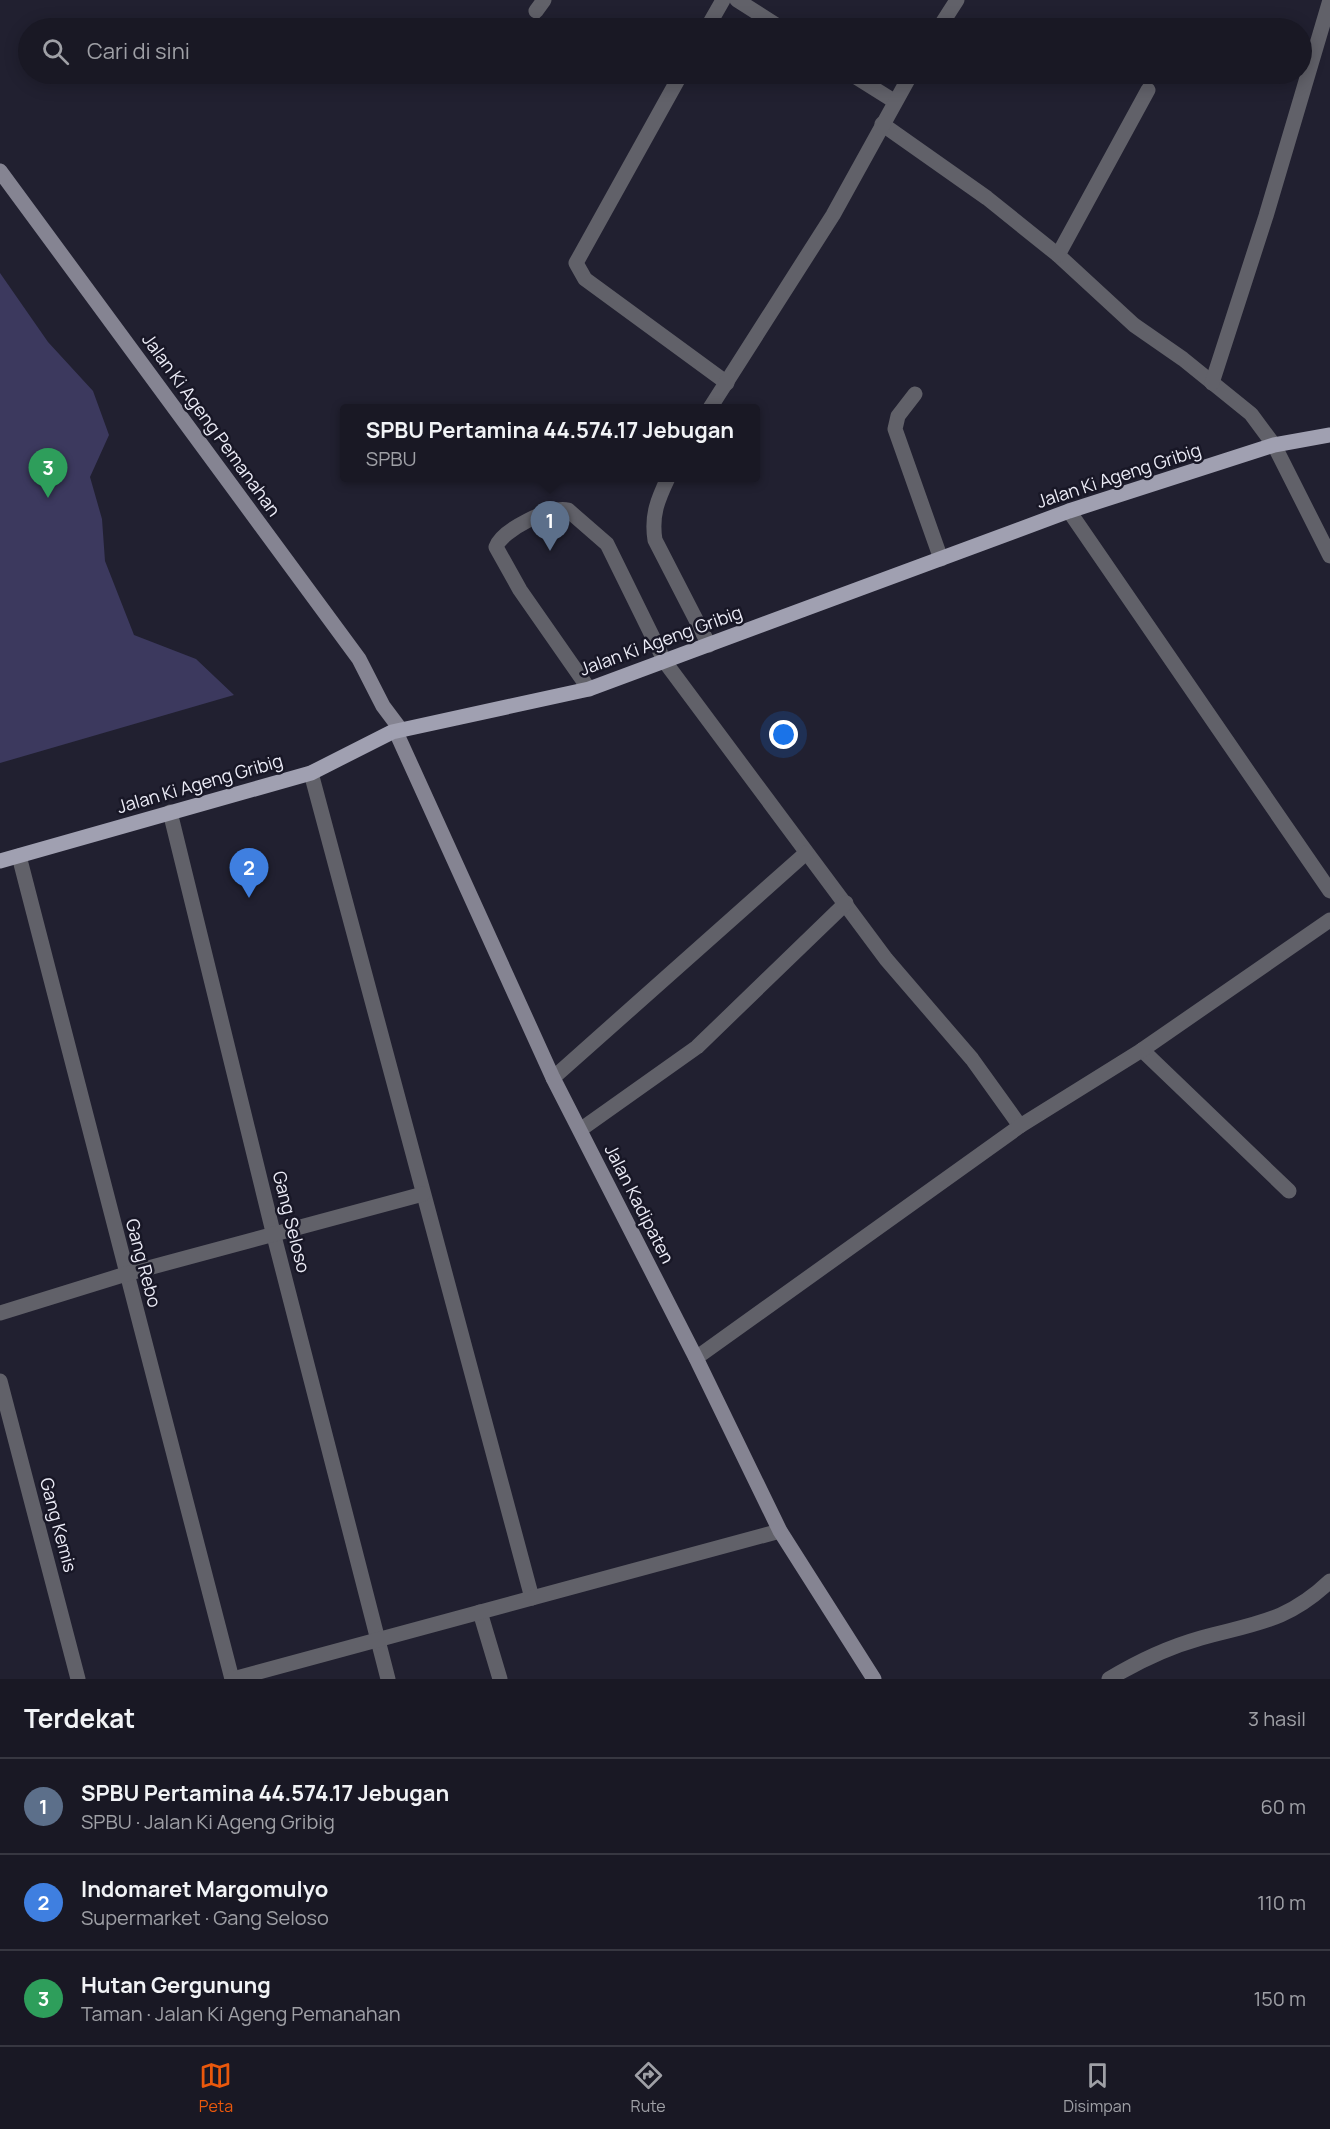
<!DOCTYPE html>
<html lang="id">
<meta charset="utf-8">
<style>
:root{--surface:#191824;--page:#262531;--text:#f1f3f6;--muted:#9fa0a6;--line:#373741;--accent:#ea580c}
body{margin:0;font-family:Manrope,sans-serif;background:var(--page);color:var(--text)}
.you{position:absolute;left:784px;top:735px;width:21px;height:21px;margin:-15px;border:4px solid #fff;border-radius:50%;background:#1a73e8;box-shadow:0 0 0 9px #1a73e833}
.badge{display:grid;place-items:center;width:39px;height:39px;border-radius:50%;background:var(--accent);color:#fff;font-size:20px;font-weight:700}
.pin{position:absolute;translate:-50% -50px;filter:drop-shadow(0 2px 3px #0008)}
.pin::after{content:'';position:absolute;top:32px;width:21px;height:18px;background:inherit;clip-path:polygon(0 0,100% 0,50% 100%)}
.popup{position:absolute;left:340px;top:404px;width:420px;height:78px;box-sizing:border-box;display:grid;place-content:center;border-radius:6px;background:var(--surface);filter:drop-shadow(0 2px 4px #0005);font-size:20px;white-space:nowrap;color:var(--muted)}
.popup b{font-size:22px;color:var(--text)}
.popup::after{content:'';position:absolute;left:50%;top:100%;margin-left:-12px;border:12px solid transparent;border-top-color:var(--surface)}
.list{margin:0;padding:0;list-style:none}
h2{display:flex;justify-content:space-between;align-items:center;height:78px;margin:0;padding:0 24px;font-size:26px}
h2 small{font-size:20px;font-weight:400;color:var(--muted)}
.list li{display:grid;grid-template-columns:39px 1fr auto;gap:18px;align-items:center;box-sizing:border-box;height:96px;padding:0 24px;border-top:2px solid var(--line)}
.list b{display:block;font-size:22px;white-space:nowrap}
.list p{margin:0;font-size:20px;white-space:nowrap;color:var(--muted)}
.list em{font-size:20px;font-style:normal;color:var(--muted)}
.icon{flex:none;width:33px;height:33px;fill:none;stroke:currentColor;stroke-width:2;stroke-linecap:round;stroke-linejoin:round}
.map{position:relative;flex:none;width:1330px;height:1679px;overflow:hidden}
.search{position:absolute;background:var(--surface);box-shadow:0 3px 15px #0003;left:18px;right:18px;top:18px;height:66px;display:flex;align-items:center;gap:15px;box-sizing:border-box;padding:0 21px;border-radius:33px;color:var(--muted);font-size:22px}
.sheet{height:366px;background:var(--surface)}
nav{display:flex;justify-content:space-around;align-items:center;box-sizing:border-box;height:84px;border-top:2px solid var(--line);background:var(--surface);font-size:16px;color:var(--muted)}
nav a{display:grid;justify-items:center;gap:3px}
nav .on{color:var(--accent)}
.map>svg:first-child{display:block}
.green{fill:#3c395e}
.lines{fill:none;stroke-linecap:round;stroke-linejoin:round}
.lane{stroke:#616169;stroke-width:15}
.street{stroke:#616169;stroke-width:15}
.secondary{stroke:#858492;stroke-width:15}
.primary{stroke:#a0a0b1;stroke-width:15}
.labels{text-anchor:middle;stroke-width:5;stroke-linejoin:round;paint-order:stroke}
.street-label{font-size:18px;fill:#ececf7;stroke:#181726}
</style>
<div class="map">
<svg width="1330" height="1679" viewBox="0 0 1330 1679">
<rect width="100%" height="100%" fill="#212030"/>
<!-- green -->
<polygon class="green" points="0,273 48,342 93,391 109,435 90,477 102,519 105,561 134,635 196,659 234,695 0,763"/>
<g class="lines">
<!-- lane -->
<path class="lane" d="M589,689l-69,-99 -24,-43c6,-17 54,-41 72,-37l39,34 58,118"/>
<!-- street -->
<g class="street">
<polyline points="737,0 781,28"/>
<polyline points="536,11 544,0"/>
<polyline points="707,28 723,0"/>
<polyline points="939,28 957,0"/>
<polyline points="681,74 576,263 585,279 727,383"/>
<polyline points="851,74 894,101"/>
<polyline points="882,124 987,198 1058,255 1134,325 1183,359 1251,414 1274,445 1330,556"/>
<polyline points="1058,255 1148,90"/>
<polyline points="1212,383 1266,216 1330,0"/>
<polyline points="915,394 898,416 895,429 941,559"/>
<polyline points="710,408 833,215 911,74"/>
<path d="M668,478c-10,21 -17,37 -13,62l54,105"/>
<polyline points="1069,511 1330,891"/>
<polyline points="665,662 886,959 972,1059 1020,1126"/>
<polyline points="311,773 532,1598"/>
<polyline points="170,812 274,1236 388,1679"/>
<polyline points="19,856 232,1679"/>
<polyline points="1142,1050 1289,1191"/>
<polyline points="553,1078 806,853"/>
<polyline points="580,1130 697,1047 846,903"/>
<polyline points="0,1313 126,1274 423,1194"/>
<polyline points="696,1358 1020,1126 1142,1050 1330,920"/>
<polyline points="0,1381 78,1679"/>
<polyline points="480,1612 500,1679"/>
<polyline points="233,1679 780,1531"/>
<path d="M1109,1679c28,-17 60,-32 92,-41 54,-15 86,-16 129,-57"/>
</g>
<!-- secondary -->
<g class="secondary">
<polyline points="0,171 359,659 383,706 401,730"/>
<polyline points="396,732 553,1078 696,1358 780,1531 874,1679"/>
</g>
<!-- primary -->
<polyline class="primary" points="0,861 311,773 392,732 589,689 1069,511 1274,445 1330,435"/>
</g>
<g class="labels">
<!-- street labels -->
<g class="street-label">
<text transform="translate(211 425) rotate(54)" y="6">Jalan Ki Ageng Pemanahan</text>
<text transform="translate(1119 476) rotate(-18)" y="6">Jalan Ki Ageng Gribig</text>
<text transform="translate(661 641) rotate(-20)" y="6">Jalan Ki Ageng Gribig</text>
<text transform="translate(200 784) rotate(-16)" y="6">Jalan Ki Ageng Gribig</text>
<text transform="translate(639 1204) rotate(63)" y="6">Jalan Kadipaten</text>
<text transform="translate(291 1222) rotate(76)" y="6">Gang Seloso</text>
<text transform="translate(143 1263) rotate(75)" y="6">Gang Rebo</text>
<text transform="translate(58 1525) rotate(75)" y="6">Gang Kemis</text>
</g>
</g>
</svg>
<div class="you"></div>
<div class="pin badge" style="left:550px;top:551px;background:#5c6f8a">1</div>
<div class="popup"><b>SPBU Pertamina 44.574.17 Jebugan</b>SPBU</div>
<div class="pin badge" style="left:249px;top:898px;background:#3f7fe0">2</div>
<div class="pin badge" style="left:48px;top:498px;background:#2e9e5b">3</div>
<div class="search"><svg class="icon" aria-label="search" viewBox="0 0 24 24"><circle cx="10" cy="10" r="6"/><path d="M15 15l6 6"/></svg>Cari di sini</div>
</div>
<section class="sheet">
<h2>Terdekat<small>3 hasil</small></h2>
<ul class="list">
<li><span class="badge" style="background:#5c6f8a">1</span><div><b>SPBU Pertamina 44.574.17 Jebugan</b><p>SPBU · Jalan Ki Ageng Gribig</p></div><em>60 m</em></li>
<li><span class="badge" style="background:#3f7fe0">2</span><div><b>Indomaret Margomulyo</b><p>Supermarket · Gang Seloso</p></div><em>110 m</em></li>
<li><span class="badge" style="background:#2e9e5b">3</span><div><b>Hutan Gergunung</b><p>Taman · Jalan Ki Ageng Pemanahan</p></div><em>150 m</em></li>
</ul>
</section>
<nav>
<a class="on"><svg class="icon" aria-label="map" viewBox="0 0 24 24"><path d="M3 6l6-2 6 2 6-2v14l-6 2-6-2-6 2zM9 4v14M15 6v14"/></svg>Peta</a>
<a><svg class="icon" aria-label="directions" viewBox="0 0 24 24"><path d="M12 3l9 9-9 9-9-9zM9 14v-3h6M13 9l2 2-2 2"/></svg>Rute</a>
<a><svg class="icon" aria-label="saved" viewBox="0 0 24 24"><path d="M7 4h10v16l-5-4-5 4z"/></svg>Disimpan</a>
</nav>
